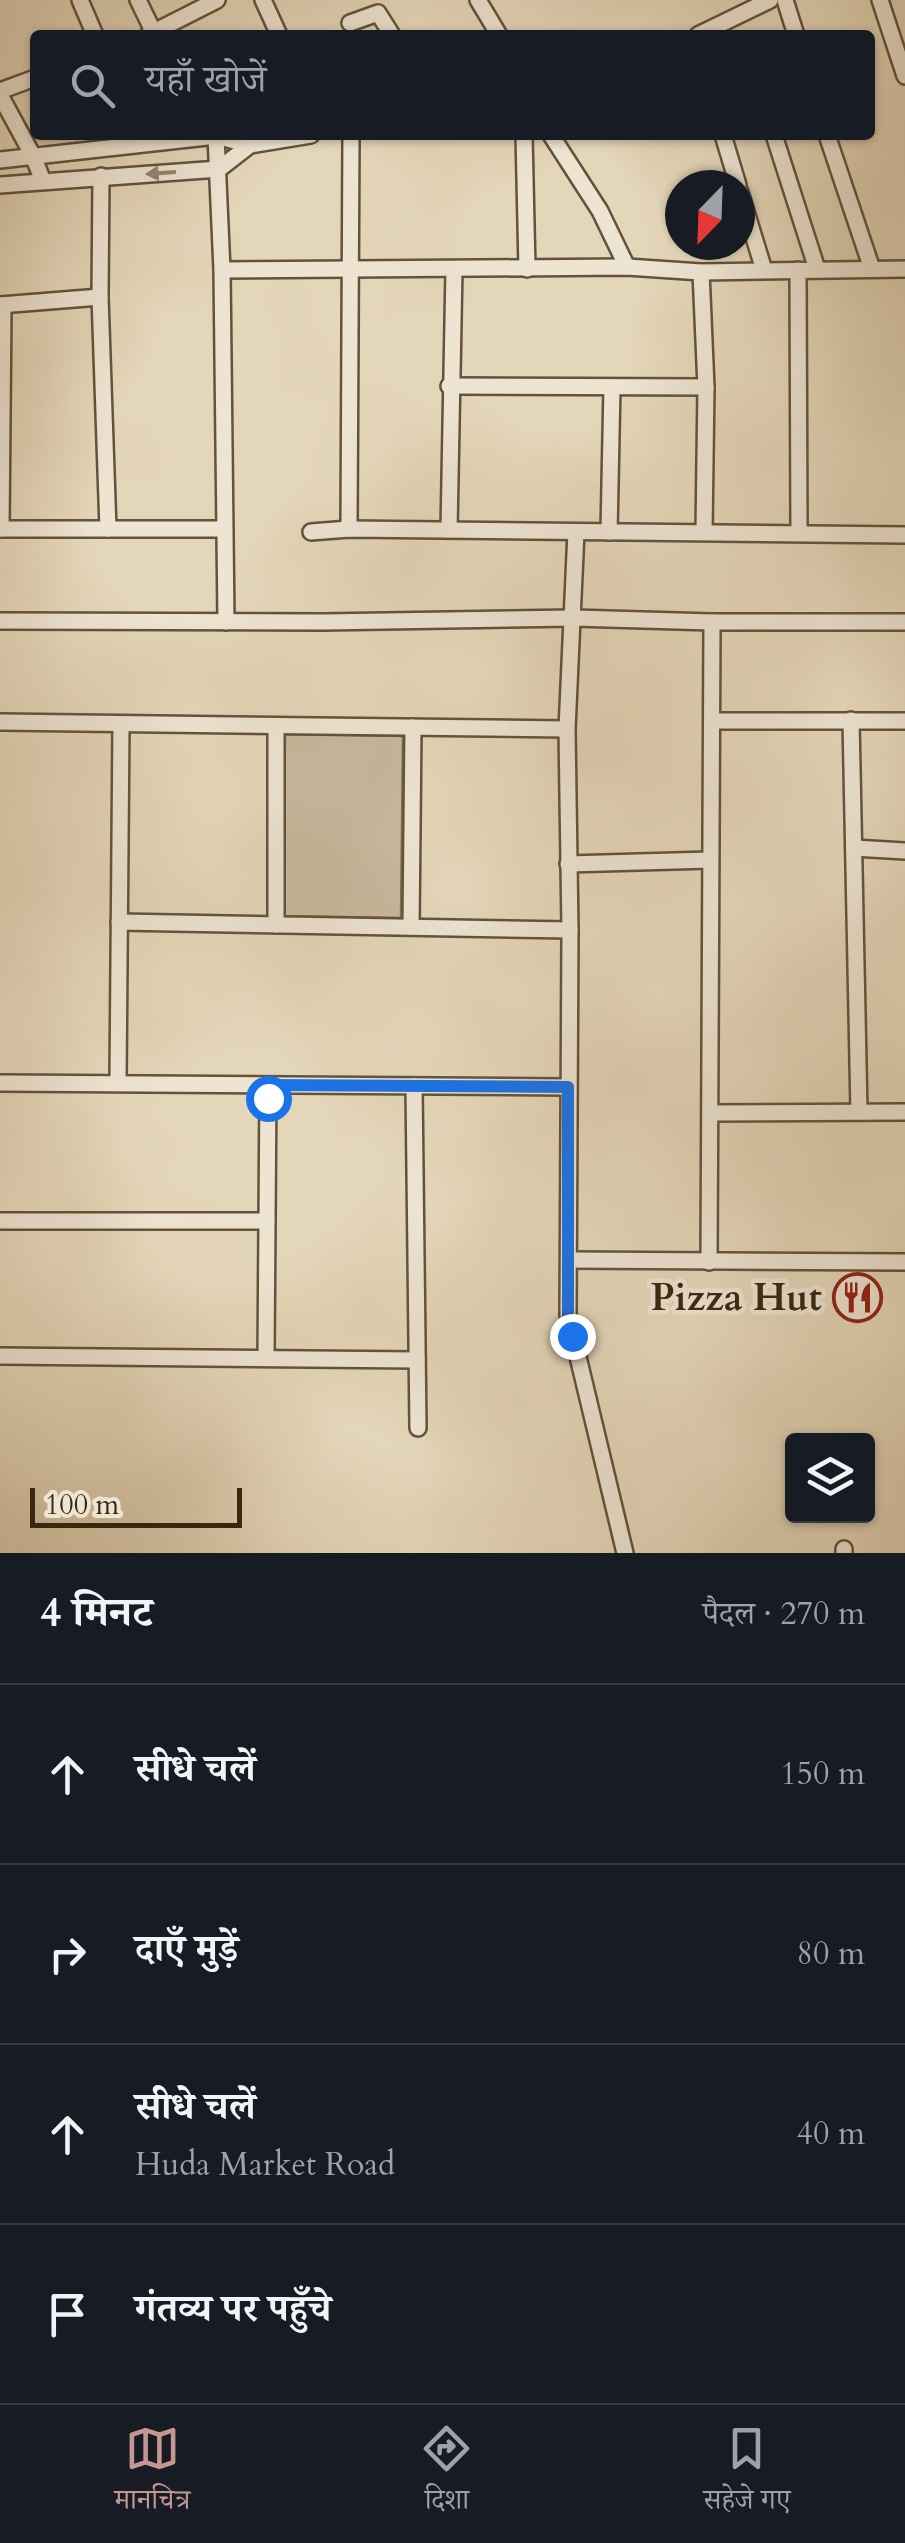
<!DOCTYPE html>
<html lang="hi">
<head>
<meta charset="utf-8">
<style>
	body { margin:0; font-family:Cardo,"Noto Serif Devanagari",serif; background:#242831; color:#f1f3f6 }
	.controls { position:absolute; right:30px; bottom:30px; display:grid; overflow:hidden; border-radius:10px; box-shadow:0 2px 8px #0004 }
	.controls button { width:90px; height:90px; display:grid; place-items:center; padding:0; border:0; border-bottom:2px solid #363941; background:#171b24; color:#f1f3f6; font:50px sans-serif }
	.compass { position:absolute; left:665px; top:170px; width:90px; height:90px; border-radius:50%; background:#171b24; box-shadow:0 2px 8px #0004; rotate:203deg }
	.scale { position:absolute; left:30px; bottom:25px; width:212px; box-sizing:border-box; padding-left:10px; border:5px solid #39270f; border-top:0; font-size:28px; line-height:35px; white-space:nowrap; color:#39270f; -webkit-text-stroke:8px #ede4d2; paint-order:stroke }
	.stop { position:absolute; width:30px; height:30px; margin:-22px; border:8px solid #1a73e8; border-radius:50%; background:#fff }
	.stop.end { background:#1a73e8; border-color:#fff; box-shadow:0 2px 10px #0008 }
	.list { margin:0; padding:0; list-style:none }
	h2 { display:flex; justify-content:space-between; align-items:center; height:130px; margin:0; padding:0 40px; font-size:42px }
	h2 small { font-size:32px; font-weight:400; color:#9ea1a6 }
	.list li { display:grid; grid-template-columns:65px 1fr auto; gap:30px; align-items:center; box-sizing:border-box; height:180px; padding:0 40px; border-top:2px solid #363941 }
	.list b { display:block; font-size:38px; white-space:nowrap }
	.list p { margin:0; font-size:32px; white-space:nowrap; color:#9ea1a6 }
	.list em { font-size:32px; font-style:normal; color:#9ea1a6 }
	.icon { flex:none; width:55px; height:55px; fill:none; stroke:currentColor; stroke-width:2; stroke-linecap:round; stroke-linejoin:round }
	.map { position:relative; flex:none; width:905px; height:1553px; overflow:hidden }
	.search { position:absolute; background:#171b24; box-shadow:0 2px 8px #0004; left:30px; right:30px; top:30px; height:110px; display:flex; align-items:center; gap:25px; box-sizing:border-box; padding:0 35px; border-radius:10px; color:#9ea1a6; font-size:38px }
	.sheet { height:850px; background:#171b24 }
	nav { display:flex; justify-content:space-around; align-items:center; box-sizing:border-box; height:140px; border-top:2px solid #363941; background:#171b24; font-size:28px; color:#9ea1a6 }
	nav a { display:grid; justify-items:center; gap:5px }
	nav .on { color:#c59692 }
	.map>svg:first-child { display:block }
	.green { fill:#c7b89c; stroke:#807056; stroke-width:2.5 }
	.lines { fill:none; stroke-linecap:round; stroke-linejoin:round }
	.minor-casing { stroke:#64533a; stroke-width:20 }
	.minor { stroke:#ede4d2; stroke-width:15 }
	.oneway { fill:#938670 }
	.route { stroke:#1a73e8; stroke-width:12 }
	.labels { text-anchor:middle; stroke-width:9; stroke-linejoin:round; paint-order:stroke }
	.poi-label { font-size:38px; font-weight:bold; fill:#39270f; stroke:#ede4d2; text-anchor:end }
</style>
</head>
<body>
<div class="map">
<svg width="905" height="1553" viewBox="0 0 905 1553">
	<rect width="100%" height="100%" fill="#e4d6b9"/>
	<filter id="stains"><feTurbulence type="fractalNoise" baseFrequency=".002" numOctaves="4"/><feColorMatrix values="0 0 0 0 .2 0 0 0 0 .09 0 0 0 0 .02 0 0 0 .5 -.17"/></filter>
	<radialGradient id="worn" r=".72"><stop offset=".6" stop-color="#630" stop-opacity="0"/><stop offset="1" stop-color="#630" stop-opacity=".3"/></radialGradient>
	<path class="green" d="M285 734 403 736 401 918 283 916Z"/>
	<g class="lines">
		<defs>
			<g id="minor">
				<path d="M80 0 95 35"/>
				<path d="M138 0 154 33"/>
				<path d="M263 0 279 35"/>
				<path d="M478 0 499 35"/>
				<path d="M785 0 796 35"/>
				<path d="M880 0 905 76"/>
				<path d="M350 23 378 13 392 35"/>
				<path d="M148 35 217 0"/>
				<path d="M698 35 770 0"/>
				<path d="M0 91 35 78"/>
				<path d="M0 95 33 156 43 181"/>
				<path d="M524 135 527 269"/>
				<path d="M551 135 600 211 627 267"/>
				<path d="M723 135 738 185"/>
				<path d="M774 135 817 269"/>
				<path d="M827 135 872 269"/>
				<path d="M216 136 222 270 226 622"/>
				<path d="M0 160 216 136 250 145 311 135"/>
				<path d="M101 176 100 297 108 529"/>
				<path d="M0 185 219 169 250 145"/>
				<path d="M740 192 764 270"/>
				<path d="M222 270 627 267 701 272 905 269"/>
				<path d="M798 270 799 532"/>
				<path d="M701 272 706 387 704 532"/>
				<path d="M0 305 100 297"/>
				<path d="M449 386 706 387"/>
				<path d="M0 529H224"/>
				<path d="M1 529 3 305"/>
				<path d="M349 529 351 135"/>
				<path d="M449 530 454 269"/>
				<path d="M311 532 349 529 905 535"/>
				<path d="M576 532 567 729 570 930 568 1315 625 1553"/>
				<path d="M609 532 612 387"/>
				<path d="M0 621 323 622 574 618 712 622H905"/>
				<path d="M851 720 859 1112"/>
				<path d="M712 721H905"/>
				<path d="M0 722 567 729"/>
				<path d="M854 848 905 851"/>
				<path d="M568 864 710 860"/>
				<path d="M119 922 570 930"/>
				<path d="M276 925V726"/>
				<path d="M411 927 413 727"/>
				<path d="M118 1082 121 724"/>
				<path d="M0 1083 568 1087"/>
				<path d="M414 1086 418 1428"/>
				<path d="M710 1113 905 1112"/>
				<path d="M0 1221H267"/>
				<path d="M570 1260 905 1262"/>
				<path d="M709 1262 712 622"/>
				<path d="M0 1356 417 1360"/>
				<path d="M266 1358 268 1085"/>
				<path d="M844 1549V1553"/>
			</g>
		</defs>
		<use href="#minor" class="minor-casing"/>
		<use href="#minor" class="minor"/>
	</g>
	<defs><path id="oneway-solid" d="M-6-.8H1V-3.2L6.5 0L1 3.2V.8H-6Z" transform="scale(2.5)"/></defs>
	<use class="oneway" href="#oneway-solid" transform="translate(161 173) rotate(176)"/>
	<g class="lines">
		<path class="route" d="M268 1098V1085L568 1087V1315L572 1336"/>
	</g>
	<defs>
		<symbol id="restaurant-ring" viewBox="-11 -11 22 22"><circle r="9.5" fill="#ede4d2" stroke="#8f2418" stroke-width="1.5"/><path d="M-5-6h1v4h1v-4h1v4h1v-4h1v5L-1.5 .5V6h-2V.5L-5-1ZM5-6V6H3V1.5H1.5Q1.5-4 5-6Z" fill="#8f2418"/></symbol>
	</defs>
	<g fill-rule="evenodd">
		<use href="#restaurant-ring" x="830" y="1270" width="55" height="55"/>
	</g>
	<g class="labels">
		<g class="poi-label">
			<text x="822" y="1310">Pizza Hut</text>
		</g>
	</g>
	<rect width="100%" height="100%" filter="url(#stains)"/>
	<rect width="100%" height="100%" fill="url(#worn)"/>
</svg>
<div class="controls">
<button><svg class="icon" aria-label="layers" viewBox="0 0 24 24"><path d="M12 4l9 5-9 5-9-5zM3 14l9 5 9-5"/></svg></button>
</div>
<svg class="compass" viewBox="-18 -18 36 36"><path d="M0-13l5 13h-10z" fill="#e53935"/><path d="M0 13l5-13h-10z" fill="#9ea1a6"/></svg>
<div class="scale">100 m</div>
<div class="stop" style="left:268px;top:1098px"></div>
<div class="stop end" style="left:572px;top:1336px"></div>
<div class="search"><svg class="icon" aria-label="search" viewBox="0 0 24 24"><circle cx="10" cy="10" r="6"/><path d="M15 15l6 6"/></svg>यहाँ खोजें</div>
</div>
<section class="sheet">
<h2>4 मिनट<small>पैदल · 270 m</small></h2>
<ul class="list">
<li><svg class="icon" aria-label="ahead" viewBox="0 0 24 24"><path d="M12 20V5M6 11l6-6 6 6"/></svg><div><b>सीधे चलें</b></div><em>150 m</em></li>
<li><svg class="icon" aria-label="right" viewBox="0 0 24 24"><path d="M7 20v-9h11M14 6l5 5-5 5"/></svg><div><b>दाएँ मुड़ें</b></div><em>80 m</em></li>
<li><svg class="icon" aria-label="ahead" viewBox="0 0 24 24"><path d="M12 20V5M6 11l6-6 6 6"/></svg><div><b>सीधे चलें</b><p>Huda Market Road</p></div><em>40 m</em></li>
<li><svg class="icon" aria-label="arrive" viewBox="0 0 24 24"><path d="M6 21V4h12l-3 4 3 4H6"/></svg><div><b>गंतव्य पर पहुँचे</b></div></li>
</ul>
</section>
<nav>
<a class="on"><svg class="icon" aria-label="map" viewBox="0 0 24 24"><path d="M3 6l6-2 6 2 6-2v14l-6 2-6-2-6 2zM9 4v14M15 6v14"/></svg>मानचित्र</a>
<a><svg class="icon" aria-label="directions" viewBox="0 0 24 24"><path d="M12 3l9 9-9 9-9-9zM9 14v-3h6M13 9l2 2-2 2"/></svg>दिशा</a>
<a><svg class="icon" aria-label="saved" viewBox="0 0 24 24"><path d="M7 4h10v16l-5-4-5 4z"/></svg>सहेजे गए</a>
</nav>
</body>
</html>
